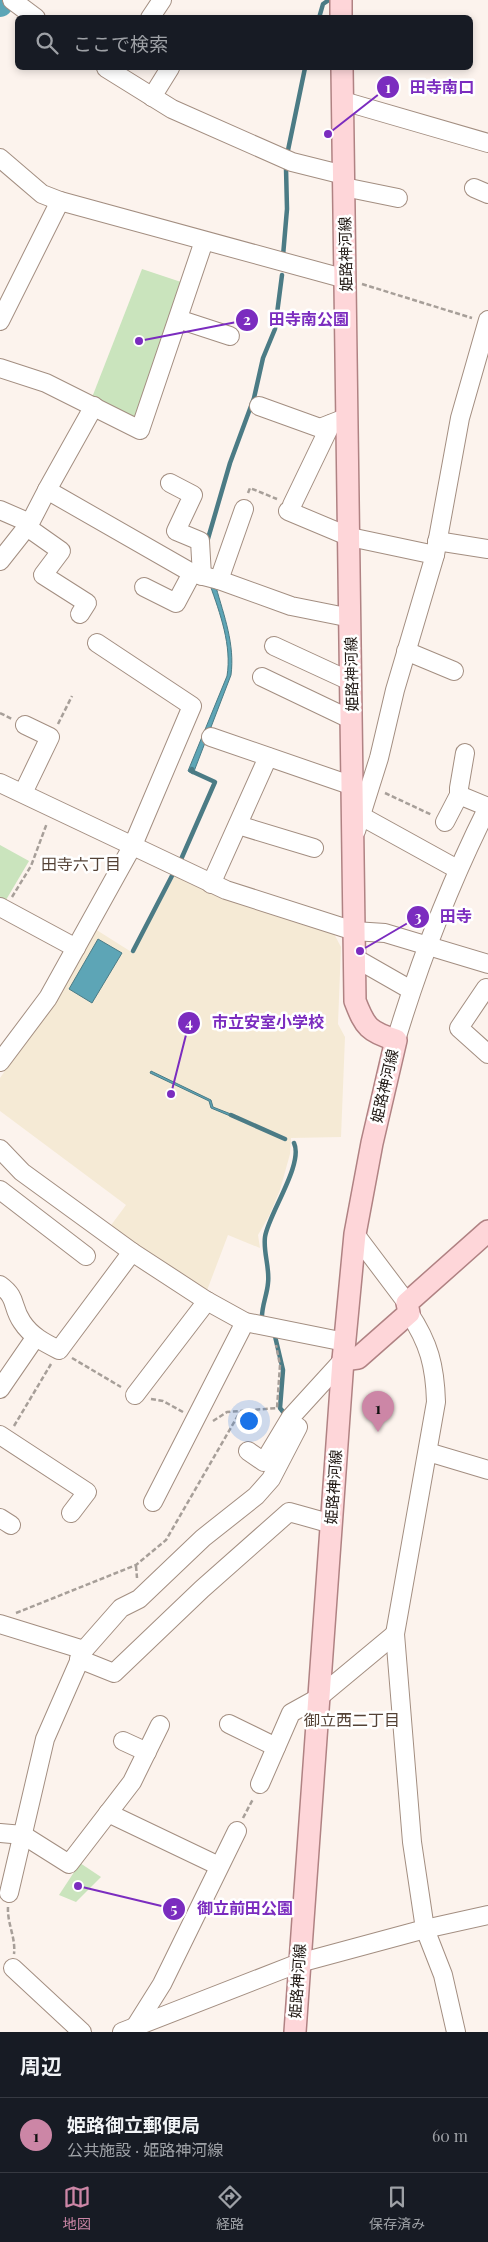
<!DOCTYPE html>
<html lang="ja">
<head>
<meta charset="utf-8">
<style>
	body { margin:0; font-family:"Playfair Display","Noto Sans JP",serif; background:#242831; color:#f1f3f6 }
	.you { position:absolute; left:248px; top:1420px; width:18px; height:18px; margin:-12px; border:4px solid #fff; border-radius:50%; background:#1a73e8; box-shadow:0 0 0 8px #1a73e833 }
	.badge { display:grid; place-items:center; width:32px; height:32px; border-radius:50%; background:#cc86a6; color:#111; font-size:16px; font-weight:700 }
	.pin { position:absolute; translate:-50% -41px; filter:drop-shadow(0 1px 2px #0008) }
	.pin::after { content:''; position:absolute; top:26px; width:18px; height:15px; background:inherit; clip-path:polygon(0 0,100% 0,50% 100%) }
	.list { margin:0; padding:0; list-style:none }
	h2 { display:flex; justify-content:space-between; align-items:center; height:65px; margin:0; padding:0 20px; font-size:21px }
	h2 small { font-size:16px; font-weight:400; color:#9ea1a6 }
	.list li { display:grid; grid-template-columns:32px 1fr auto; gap:15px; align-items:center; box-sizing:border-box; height:75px; padding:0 20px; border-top:1px solid #363941 }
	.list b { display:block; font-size:19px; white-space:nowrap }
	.list p { margin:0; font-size:16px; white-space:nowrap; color:#9ea1a6 }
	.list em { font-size:16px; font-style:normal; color:#9ea1a6 }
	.icon { flex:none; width:28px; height:28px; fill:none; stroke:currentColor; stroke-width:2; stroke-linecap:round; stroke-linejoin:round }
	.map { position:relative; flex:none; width:488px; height:2032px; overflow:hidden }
	.search { position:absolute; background:#171b24; box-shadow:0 2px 8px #0003; left:15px; right:15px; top:15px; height:55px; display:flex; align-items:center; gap:12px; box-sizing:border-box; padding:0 18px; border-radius:8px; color:#9ea1a6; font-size:19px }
	.sheet { height:140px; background:#171b24 }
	nav { display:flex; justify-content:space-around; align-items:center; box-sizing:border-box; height:70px; border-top:1px solid #363941; background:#171b24; font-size:14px; color:#9ea1a6 }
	nav a { display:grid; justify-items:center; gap:2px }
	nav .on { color:#cc86a6 }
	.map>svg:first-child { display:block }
	.education { fill:#f5ead5 }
	.green { fill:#cae4bd }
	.water { fill:#5da5b6; stroke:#4b7b85 }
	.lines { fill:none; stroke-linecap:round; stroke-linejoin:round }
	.stream { stroke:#4b7b85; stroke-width:4.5 }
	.river { stroke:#5da5b6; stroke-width:26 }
	.minor-casing { stroke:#a38e81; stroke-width:20 }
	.major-casing { stroke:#b08283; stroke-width:24 }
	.path { stroke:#a79f99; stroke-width:2.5; stroke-dasharray:5 2.5; stroke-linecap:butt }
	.minor { stroke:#fff; stroke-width:18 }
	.major { stroke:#fed6d9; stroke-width:21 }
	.labels { text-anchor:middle; stroke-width:5; stroke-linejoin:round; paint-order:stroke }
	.street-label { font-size:15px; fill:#211914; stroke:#fff }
	.neighbourhood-label { font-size:16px; fill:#544236; stroke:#fff }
	.leader { fill:none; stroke:#7b2cbf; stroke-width:2 }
	.callout-dot { fill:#7b2cbf; stroke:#fff; stroke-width:2 }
	.mark-label { font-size:15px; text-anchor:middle; font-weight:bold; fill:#fff }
	.callout-label { font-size:16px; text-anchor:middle; font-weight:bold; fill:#7b2cbf; stroke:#fff; stroke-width:5; stroke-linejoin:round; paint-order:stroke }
</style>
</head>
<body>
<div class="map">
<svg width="488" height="2032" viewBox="0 0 488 2032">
	<rect width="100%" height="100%" fill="#fcf3ed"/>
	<path class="education" d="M176 873 332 930 341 947 338 1024 345 1037 341 1137 291 1138 290 1154 280 1190 269 1216 258 1235 260 1248 228 1235 206 1293 109 1228 126 1205 0 1111V1078L47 1009 95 929 133 953Z"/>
	<g class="green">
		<path d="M142 269 181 282 140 414 134 418 91 400Z"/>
		<path d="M0 845 29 861 3 905 0 904Z"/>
		<path d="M80 1863 101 1877 76 1902 59 1895Z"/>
	</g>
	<g class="water">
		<path d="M210 585 216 587C224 616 235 644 231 675L193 774 188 771 227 676C232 646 220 613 210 585Z"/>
		<path d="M98 939 122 953 92 1003 69 989Z"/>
		<path d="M151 1071 211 1100 213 1107 236 1116 235 1118 211 1108 209 1101 150 1073Z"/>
	</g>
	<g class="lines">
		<g class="stream">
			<path d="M319 18 323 4 329 0"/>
			<path d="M287 155 305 68"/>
			<path d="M283 256 287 209 286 168"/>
			<path d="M207 542 230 463 254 398 263 358 275 329 282 275"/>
			<path d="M179 864 215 782 191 771 192 769"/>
			<path d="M133 951 175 870"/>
			<path d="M231 1115 285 1139"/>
			<path d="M262 1320C261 1307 267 1296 268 1283 270 1268 263 1252 265 1237 268 1215 304 1164 294 1143"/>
			<path d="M274 1332 283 1370 280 1408 284 1413"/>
		</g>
		<path class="river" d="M0 4 2 0"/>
		<defs>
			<g id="minor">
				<path d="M12 0 36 18"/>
				<path d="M150 18 162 0"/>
				<path d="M106 68 172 109 292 162 344 175"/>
				<path d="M152 97 170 68"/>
				<path d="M343 101 488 143"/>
				<path d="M0 158 42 194 60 201 346 279"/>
				<path d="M344 187 398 198"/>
				<path d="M474 188 488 194"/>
				<path d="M178 319 230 336"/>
				<path d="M0 321 60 201"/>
				<path d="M0 368 46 383 140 430 204 241"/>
				<path d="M259 406 320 428 348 417"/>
				<path d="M170 483 193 495 176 531 200 541 202 576"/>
				<path d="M47 490 192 573 219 580 291 606 351 618"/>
				<path d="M292 505 331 424"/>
				<path d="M0 510 30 523"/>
				<path d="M288 511 350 537 435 555"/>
				<path d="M27 527 61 551 43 575 87 603 80 614"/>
				<path d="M437 541 488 549"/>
				<path d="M0 561 30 523 47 490 94 406"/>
				<path d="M219 580 244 509"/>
				<path d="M144 587 176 603 192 573"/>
				<path d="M274 646 352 682"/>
				<path d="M406 651 454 671"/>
				<path d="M262 677 352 720"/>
				<path d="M211 737 353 786"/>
				<path d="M0 783 226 890 354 931 385 933 488 964"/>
				<path d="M23 793 50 737 25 725"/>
				<path d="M459 795 488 807"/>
				<path d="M361 816 457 869"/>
				<path d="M445 822 459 795V788L465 753"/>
				<path d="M238 825 314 848"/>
				<path d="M356 831 379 758 395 690 435 555 460 418 488 320"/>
				<path d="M211 884 268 757"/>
				<path d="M0 907 76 948"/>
				<path d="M355 958 411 990"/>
				<path d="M486 988 459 1028 488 1054"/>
				<path d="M396 1040C421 957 449 885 488 807"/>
				<path d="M0 1062 48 998 133 845 192 706 97 643"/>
				<path d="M0 1149 22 1172 132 1252 59 1350C45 1343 31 1336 22 1322 11 1306 18 1298 0 1285"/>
				<path d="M0 1190 86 1256"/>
				<path d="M355 1234 407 1303"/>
				<path d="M132 1252 207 1301 245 1322 345 1342"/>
				<path d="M409 1313C429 1343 435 1366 436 1402L395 1634 412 1842 425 1929 443 1975 456 2032"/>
				<path d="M0 1389 35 1338"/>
				<path d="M135 1395 207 1301"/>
				<path d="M0 1435 87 1492 71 1513"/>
				<path d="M248 1451 264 1462 291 1417 343 1360"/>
				<path d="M428 1452 488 1470"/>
				<path d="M153 1502 245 1322"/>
				<path d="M0 1518 11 1525"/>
				<path d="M0 1624 84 1650"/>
				<path d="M79 1659 114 1673 202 1589 289 1512 332 1524"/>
				<path d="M229 1724 276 1747"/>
				<path d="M123 1741 147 1752"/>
				<path d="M260 1784 291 1713 318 1698 395 1634"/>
				<path d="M108 1813 219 1866"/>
				<path d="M0 1833 23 1835 69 1864 132 1782 160 1725"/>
				<path d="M9 1893 45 1739 84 1650 121 1608 139 1599 203 1538 256 1496 271 1479 298 1427"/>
				<path d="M13 1968 82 2032"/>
				<path d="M135 2027 162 1984 237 1831"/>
				<path d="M122 2032 299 1963 425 1929 488 1915"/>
			</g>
			<g id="major">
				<path d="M341 0V18"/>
				<path d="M343 1360 358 1358 409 1313 407 1303 488 1231"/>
				<path d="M295 2032 343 1360 355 1234 372 1143 396 1040C369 1032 365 1027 355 1001L342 68"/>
			</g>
		</defs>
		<use href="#minor" class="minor-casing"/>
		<use href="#major" class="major-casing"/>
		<g class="path">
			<path d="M362 284 472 318"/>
			<path d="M248 493 250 488 277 499"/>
			<path d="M0 713 12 719"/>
			<path d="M58 724 72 696"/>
			<path d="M385 793 432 815"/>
			<path d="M12 897 31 866 47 823"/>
			<path d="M72 1358 121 1387"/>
			<path d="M151 1399 163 1401 183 1412"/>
			<path d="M213 1421 227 1412 277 1408 280 1365 276 1345"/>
			<path d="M14 1426 51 1364"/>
			<path d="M136 1566 137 1578"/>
			<path d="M16 1613 136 1565 166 1540 240 1412"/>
			<path d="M243 1818 253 1799"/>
			<path d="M8 1907C7 1923 16 1938 14 1954"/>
		</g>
		<use href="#minor" class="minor"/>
		<use href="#major" class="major"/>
	</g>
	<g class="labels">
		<g class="street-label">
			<text transform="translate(346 254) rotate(-91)" y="5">姫路神河線</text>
			<text transform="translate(352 674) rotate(-91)" y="5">姫路神河線</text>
			<text transform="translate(385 1086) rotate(-77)" y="5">姫路神河線</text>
			<text transform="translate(334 1487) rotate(-86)" y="5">姫路神河線</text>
			<text transform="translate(298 1981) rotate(-86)" y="5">姫路神河線</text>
		</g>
		<g class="neighbourhood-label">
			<text x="81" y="870">田寺六丁目</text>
			<text x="352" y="1726">御立西二丁目</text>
		</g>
	</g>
	<path class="leader" d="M328 134L388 87M139 341L247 320M360 951L418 917M171 1094L189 1023M78 1886L174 1909"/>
	<g class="callout-dot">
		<circle cx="328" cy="134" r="5"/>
		<circle cx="139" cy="341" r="5"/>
		<circle cx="360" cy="951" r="5"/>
		<circle cx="171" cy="1094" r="5"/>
		<circle cx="78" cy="1886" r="5"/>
		<circle cx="388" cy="87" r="12"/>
		<circle cx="247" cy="320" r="12"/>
		<circle cx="418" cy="917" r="12"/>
		<circle cx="189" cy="1023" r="12"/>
		<circle cx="174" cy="1909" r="12"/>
	</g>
	<g class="mark-label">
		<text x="388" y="93">1</text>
		<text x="247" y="325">2</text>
		<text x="418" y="922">3</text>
		<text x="189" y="1028">4</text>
		<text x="174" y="1914">5</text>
	</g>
	<g class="callout-label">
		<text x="442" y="93">田寺南口</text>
		<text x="309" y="325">田寺南公園</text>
		<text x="456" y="922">田寺</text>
		<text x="268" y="1028">市立安室小学校</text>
		<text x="245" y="1914">御立前田公園</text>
	</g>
</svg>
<div class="you"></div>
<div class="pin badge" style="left:378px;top:1432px">1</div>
<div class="search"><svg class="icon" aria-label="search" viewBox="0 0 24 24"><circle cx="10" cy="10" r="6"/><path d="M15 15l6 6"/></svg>ここで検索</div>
</div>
<section class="sheet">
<h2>周辺<small></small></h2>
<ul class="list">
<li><span class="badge">1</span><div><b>姫路御立郵便局</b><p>公共施設 · 姫路神河線</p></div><em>60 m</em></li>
</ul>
</section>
<nav>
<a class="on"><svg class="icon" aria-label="map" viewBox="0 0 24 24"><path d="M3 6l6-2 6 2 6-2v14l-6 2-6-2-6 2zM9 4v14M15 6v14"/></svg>地図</a>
<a><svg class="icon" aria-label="directions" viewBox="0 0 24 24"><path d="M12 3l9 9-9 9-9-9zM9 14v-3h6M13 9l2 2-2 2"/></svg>経路</a>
<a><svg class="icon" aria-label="saved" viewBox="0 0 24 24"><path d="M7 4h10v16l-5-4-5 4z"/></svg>保存済み</a>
</nav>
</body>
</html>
